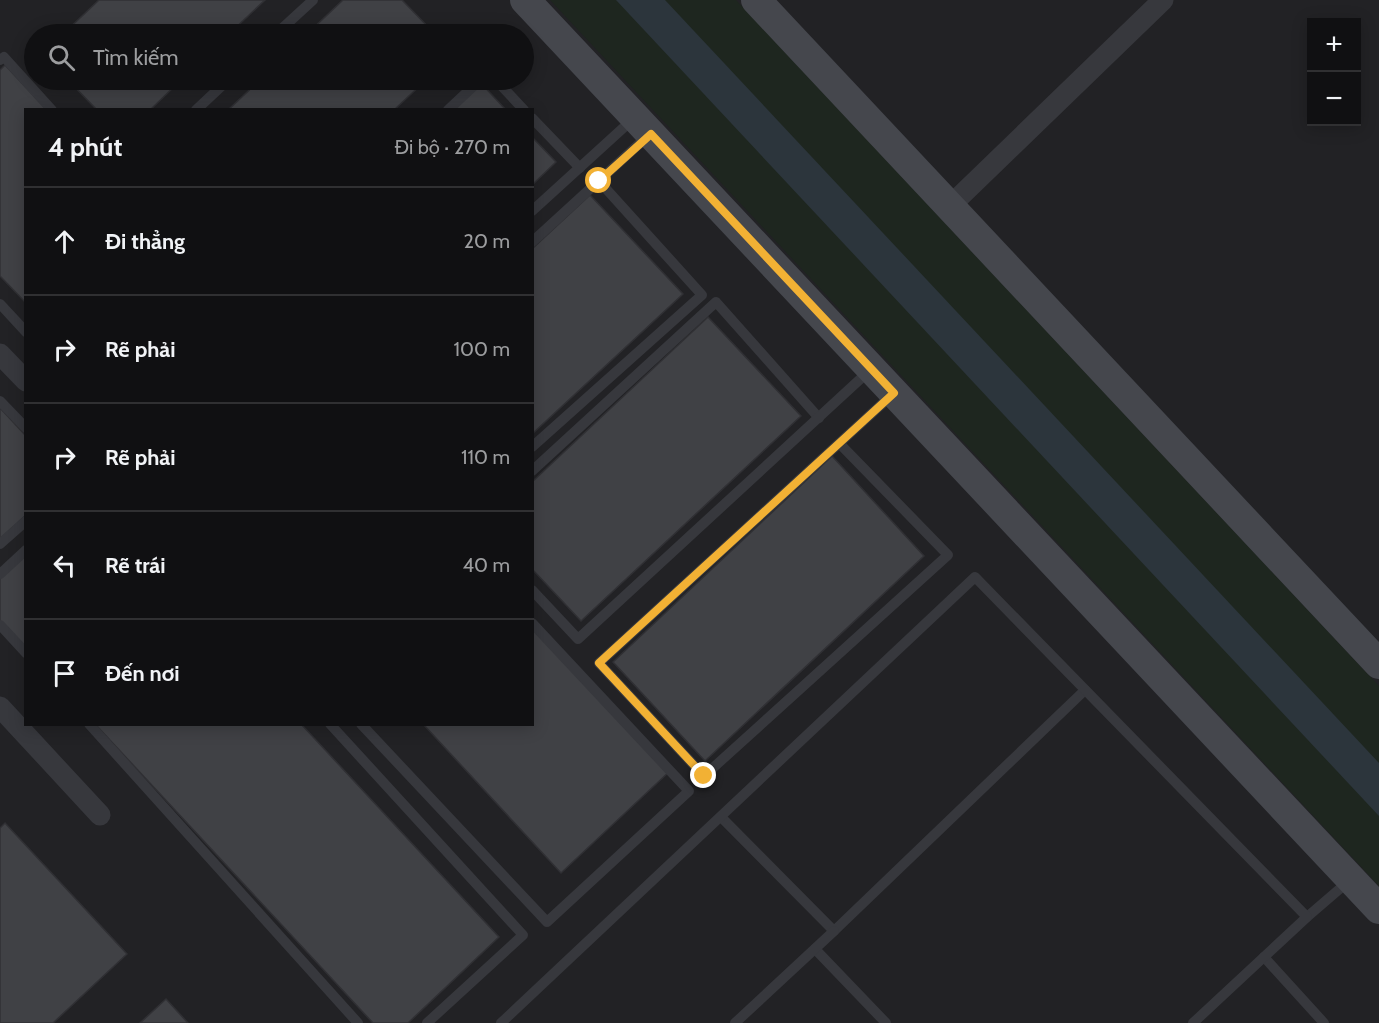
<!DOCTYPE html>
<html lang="vi">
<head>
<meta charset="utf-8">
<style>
	body { margin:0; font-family:Cabin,sans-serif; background:#19191b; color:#f1f3f6 }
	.controls { position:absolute; right:18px; top:18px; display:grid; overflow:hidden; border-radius:0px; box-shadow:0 3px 15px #0003 }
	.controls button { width:54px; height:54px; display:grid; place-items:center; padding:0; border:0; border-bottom:2px solid #303032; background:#101012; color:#f1f3f6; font:30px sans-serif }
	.stop { position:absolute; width:18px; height:18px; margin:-14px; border:4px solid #f2b134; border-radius:50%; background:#fff }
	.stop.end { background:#f2b134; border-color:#fff; box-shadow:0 2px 6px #0008 }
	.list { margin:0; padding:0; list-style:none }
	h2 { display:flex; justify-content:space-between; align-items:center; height:78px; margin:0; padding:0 24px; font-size:26px }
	h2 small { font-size:20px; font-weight:400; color:#9c9d9f }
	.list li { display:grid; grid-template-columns:39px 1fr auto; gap:18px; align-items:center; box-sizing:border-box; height:108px; padding:0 24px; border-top:2px solid #303032 }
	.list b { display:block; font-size:22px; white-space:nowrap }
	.list em { font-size:20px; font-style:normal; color:#9c9d9f }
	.icon { flex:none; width:33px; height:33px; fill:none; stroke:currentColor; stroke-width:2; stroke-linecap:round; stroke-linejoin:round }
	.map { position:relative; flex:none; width:1379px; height:1023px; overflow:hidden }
	.search { position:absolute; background:#101012; box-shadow:0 3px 15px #0003; left:24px; top:24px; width:510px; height:66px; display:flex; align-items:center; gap:15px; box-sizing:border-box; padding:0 21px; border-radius:33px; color:#9c9d9f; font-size:22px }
	.panel { position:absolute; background:#101012; box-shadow:0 3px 15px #0003; left:24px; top:108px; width:510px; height:618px; border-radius:0px }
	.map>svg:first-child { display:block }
	.built { fill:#222225; fill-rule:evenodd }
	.green { fill:#1e261f }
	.water { fill:#2c353c }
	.building { fill:#404145; stroke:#303034; stroke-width:1.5 }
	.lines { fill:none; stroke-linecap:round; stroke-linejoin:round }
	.lane { stroke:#37383d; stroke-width:10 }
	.street { stroke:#37383d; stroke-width:21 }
	.secondary { stroke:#45474d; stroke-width:30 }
	.route { stroke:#f2b134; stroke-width:8 }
</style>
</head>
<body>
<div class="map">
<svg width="1379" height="1023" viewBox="0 0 1379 1023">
	<rect width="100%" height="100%" fill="#161618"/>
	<path class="built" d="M0 0H1379V1023H0ZM1312 22H1356V122H1312ZM34 34H524V80H34ZM26 110H532V724H26Z"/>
	<path class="green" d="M550 0H736L1379 686V886Z"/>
	<path class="water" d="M616 0H665L1379 763V816Z"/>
	<g class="building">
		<path d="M99 0H265L229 34H63Z"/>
		<path d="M343 0H402L435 34H307Z"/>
		<path d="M5 65 47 110H26V303L0 276V70Z"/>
		<path d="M68 80H181L150 110H97Z"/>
		<path d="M260 80H426L394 110H228Z"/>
		<path d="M478 80 506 110H445Z"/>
		<path d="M532 137 556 162 532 185Z"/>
		<path d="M590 195 683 294 532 434V249Z"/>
		<path d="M708 317 801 416 581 621 532 569V482Z"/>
		<path d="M0 408 26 436V515L0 539Z"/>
		<path d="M832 456 924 556 705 761 613 662Z"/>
		<path d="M26 552V649L0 622V576Z"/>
		<path d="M532 621 671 770 561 873 423 724H532Z"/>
		<path d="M95 724H301L499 937 408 1023H373Z"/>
		<path d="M5 823 127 954 53 1023H0V828Z"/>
		<path d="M166 999 188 1023H140Z"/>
	</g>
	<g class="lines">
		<g class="lane">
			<path d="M276 34 313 0"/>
			<path d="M0 60 4 57 52 110"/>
			<path d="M496 80 524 110"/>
			<path d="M196 110 228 80"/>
			<path d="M448 110 480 80"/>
			<path d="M532 118 580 168"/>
			<path d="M532 211 633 119"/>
			<path d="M532 242 650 134"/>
			<path d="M0 304 26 332"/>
			<path d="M0 401 26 428"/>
			<path d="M839 443 948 555 704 776 599 663 894 393"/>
			<path d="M532 447 702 295 599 181"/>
			<path d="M532 471 716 302 819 418"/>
			<path d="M0 544 26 521"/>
			<path d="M0 574 26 550"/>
			<path d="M532 590 578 639 869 371"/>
			<path d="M0 625 26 653"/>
			<path d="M89 724 358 1023"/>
			<path d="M330 724 523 935 427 1023"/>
			<path d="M361 724 547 922 689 791 532 623"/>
			<path d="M721 817 834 931 1085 690"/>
			<path d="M1307 917 1350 880"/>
			<path d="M815 949 886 1023"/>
			<path d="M1264 957 1324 1023"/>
			<path d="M501 1023 975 577 1307 917 1193 1023"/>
			<path d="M735 1023 834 931"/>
		</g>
		<g class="street">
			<path d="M949 207 1163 0"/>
			<path d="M0 354 26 381"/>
			<path d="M0 707 100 815"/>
		</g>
		<g class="secondary">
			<path d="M525 0 1379 909"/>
			<path d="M756 0 1379 664"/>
		</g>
	</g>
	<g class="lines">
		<path class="route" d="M599 181 651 134 894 393 599 663 704 776"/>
	</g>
</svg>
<div class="controls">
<button>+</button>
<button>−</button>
</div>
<div class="stop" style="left:599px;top:181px"></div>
<div class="stop end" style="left:704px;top:776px"></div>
<div class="search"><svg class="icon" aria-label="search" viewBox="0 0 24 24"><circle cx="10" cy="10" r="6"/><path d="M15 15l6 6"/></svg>Tìm kiếm</div>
<section class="panel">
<h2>4 phút<small>Đi bộ · 270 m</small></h2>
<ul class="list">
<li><svg class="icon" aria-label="ahead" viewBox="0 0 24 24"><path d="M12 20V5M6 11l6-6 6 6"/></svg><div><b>Đi thẳng</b></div><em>20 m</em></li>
<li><svg class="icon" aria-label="right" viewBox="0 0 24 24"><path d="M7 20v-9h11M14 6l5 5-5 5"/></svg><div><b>Rẽ phải</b></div><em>100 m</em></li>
<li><svg class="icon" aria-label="right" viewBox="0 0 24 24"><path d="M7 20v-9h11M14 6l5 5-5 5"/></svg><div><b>Rẽ phải</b></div><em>110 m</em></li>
<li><svg class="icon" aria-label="left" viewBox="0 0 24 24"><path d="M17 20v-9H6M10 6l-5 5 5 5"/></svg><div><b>Rẽ trái</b></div><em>40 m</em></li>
<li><svg class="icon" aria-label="arrive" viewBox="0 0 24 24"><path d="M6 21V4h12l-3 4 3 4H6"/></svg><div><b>Đến nơi</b></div></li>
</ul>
</section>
</div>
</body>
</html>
